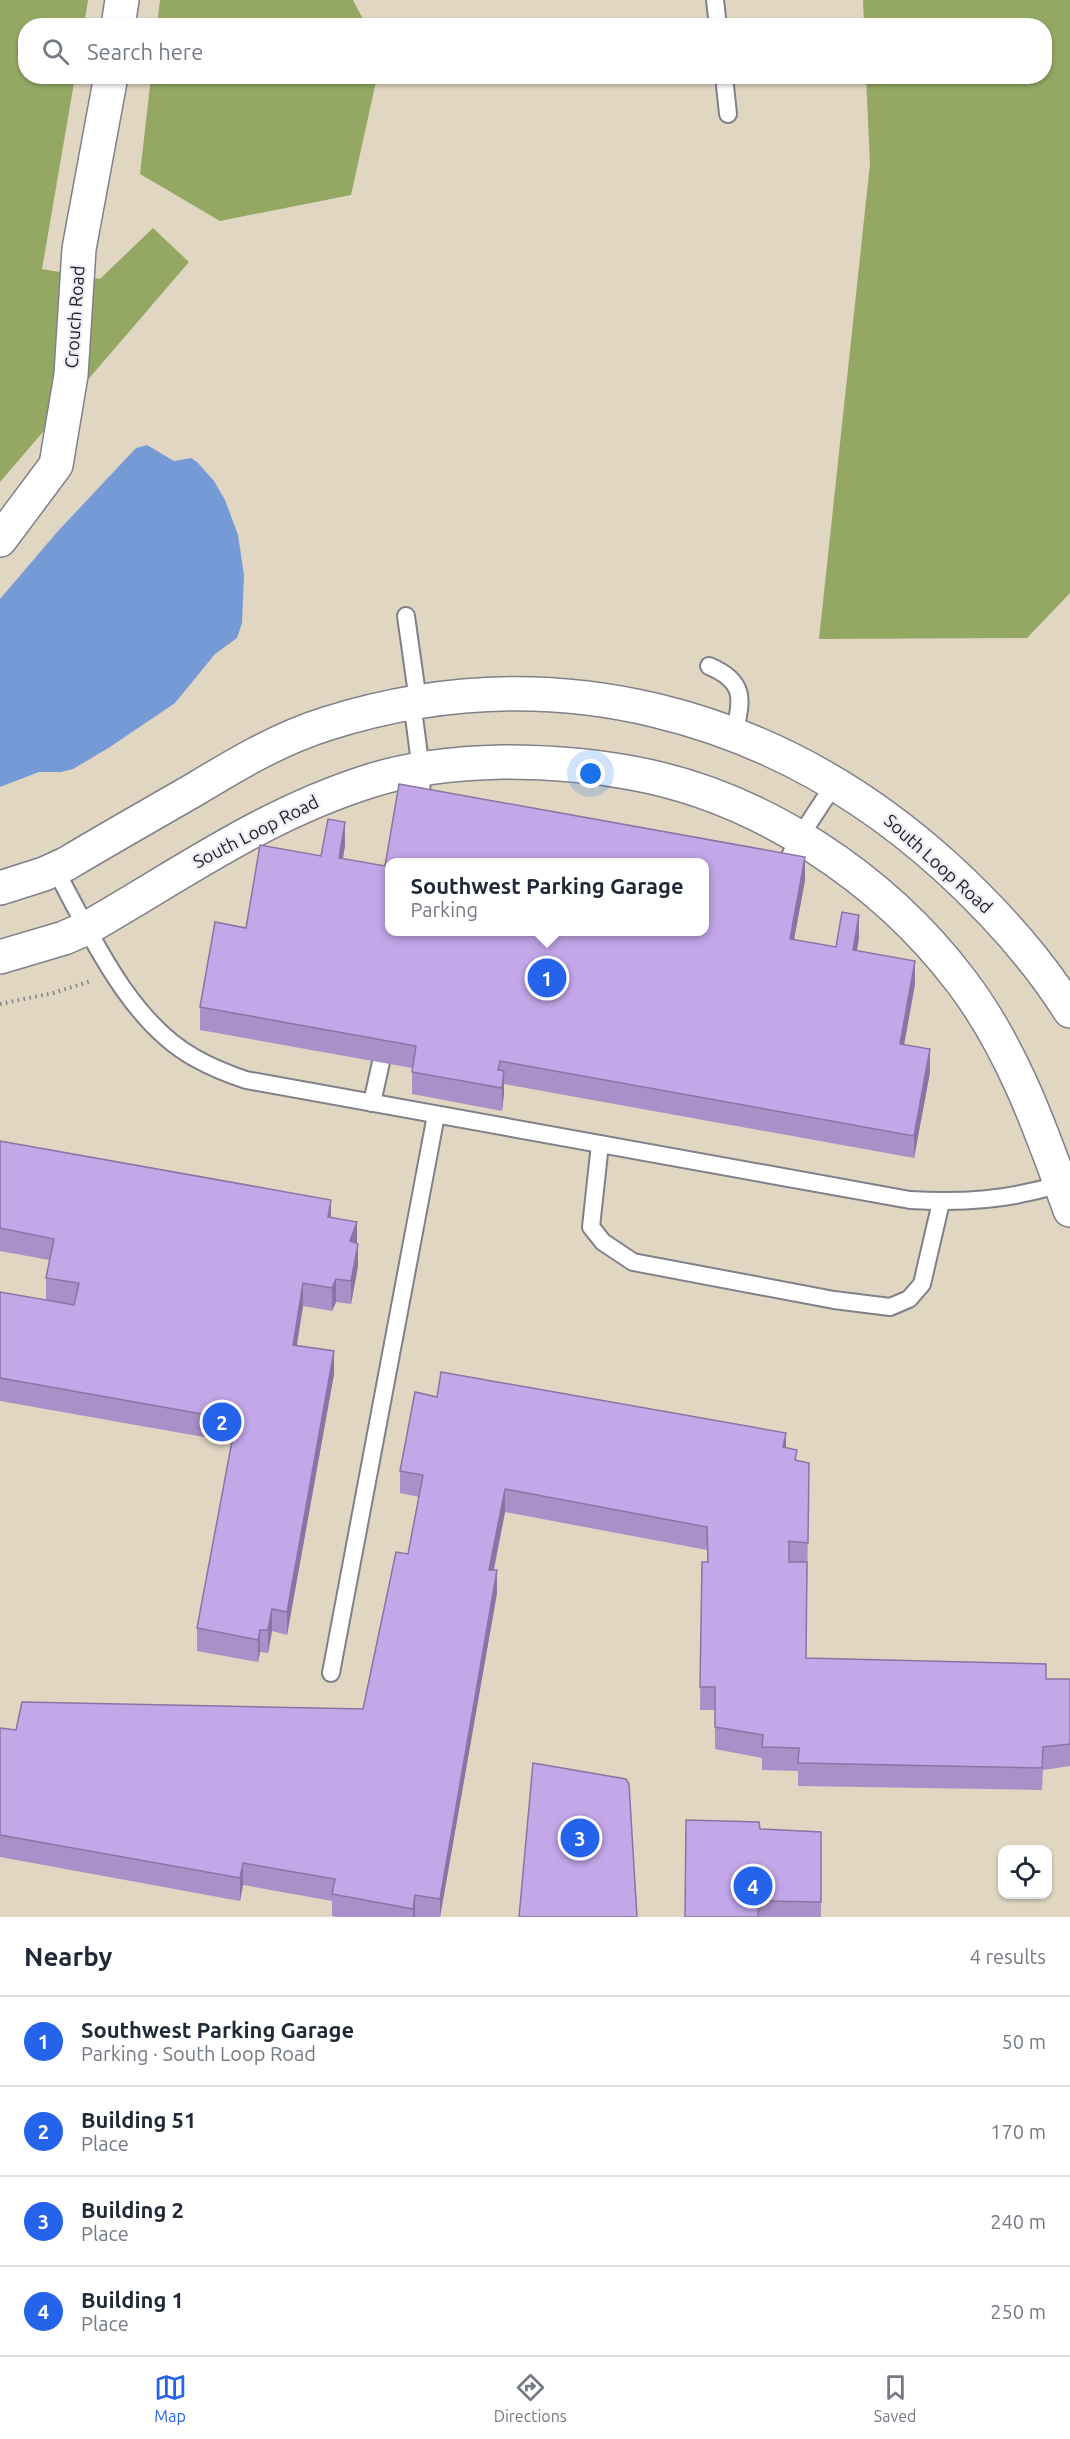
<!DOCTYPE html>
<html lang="en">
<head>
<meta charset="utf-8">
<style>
	body { margin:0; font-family:Ubuntu,sans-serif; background:#f2f2f3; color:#1f2937 }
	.controls { position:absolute; right:18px; bottom:18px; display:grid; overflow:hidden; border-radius:12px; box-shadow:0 2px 4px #0004 }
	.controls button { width:54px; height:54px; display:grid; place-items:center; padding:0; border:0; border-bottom:2px solid #e0e1e3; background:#fff; color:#1f2937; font:30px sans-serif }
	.you { position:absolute; left:591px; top:774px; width:21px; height:21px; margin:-15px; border:4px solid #fff; border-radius:50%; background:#1a73e8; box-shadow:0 0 0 9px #1a73e833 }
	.badge { display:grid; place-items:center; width:39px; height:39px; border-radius:50%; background:#2563eb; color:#fff; font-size:20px; font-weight:700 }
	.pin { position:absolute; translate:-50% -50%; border:3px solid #fff; box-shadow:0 2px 6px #0006 }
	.popup { position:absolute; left:385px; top:858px; width:324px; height:78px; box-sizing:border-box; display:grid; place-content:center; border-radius:12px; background:#fff; filter:drop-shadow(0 2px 4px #0005); font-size:20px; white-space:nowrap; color:#747a83 }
	.popup b { font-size:22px; color:#1f2937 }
	.popup::after { content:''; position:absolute; left:50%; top:100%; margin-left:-12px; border:12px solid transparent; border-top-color:#fff }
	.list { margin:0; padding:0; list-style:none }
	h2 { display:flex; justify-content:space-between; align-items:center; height:78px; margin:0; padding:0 24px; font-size:26px }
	h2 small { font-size:20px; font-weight:400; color:#747a83 }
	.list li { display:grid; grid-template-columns:39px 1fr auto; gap:18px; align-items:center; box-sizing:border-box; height:90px; padding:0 24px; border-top:2px solid #e0e1e3 }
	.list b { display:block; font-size:22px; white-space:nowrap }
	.list p { margin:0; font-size:20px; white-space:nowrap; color:#747a83 }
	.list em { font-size:20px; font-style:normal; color:#747a83 }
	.icon { flex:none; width:33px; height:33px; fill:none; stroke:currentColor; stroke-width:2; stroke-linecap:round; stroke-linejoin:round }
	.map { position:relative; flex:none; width:1070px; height:1917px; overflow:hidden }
	.search { position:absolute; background:#fff; box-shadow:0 2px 4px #0004; left:18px; right:18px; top:18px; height:66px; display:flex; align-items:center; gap:15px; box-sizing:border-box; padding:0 21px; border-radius:24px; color:#747a83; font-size:22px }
	.sheet { height:438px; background:#fff }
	nav { display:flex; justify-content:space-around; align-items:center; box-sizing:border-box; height:84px; border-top:2px solid #e0e1e3; background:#fff; font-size:16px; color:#747a83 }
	nav a { display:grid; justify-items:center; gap:3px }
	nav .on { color:#2563eb }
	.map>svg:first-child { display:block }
	.commercial { fill:#e1d6c2; fill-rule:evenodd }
	.forest { fill:#94a863 }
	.water { fill:#769ad5 }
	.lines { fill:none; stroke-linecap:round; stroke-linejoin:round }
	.lane-casing { stroke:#808088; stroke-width:20 }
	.street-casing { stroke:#808088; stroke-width:36 }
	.path { stroke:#808087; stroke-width:4; stroke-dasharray:1.5 4.5; stroke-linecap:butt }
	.lane { stroke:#fff; stroke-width:16 }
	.street { stroke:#fff; stroke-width:33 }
	.wall { fill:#a890c8 }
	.shaded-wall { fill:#8875a3 }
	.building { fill:#c3a7e9; stroke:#8875a3; stroke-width:1.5; fill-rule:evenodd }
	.labels { text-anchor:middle; stroke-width:4.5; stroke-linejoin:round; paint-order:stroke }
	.street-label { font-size:18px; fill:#1e1e22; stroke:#ededf7 }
</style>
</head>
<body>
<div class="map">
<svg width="1070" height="1917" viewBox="0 0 1070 1917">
	<rect width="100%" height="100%" fill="#e0e0e9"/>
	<path class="commercial" d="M0 0H1070V1917H0ZM26 26H1044V76H26ZM390 862H704V932H390ZM1002 1850H1048V1894H1002Z"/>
	<g class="forest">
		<path d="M0 0H88L84 25 26 26V76L75 77 42 269 100 279 153 228 189 262 0 482Z"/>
		<path d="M160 0H353L366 25H157Z"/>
		<path d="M863 0H1070V593L1027 638 819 639 870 164 866 77 1044 76V26L864 25Z"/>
		<path d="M151 77H377L351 195 220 221 140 174Z"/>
	</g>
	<path class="water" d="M147 445 174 461 191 458 197 462 214 481 225 500 238 535 244 575 242 623 237 638 215 654 175 703 110 747 73 769 61 772H39L0 787V599L58 531 136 448Z"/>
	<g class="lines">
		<defs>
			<g id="lane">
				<path d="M715 0 718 26"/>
				<path d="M724 76 728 114"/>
				<path d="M406 616 418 701"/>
				<path d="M709 666C745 681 743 699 734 733"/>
				<path d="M412 702 421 770 422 810"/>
				<path d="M55 869C90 933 129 1022 195 1058 211 1067 228 1074 246 1080L910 1200C962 1203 1010 1200 1060 1184"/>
				<path d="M781 874 799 838 835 783"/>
				<path d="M372 1103 381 1062"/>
				<path d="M600 1144 591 1227 603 1242 633 1262 834 1300 890 1307 909 1299 922 1284 941 1202"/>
				<path d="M331 1673 436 1115"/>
			</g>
			<g id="street">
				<path d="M118 26 122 0"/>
				<path d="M0 540 56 465 71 375 79 249 111 76"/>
				<path d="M0 888 44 874 66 864C108 839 150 815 192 791 235 765 278 739 326 724 550 653 774 711 946 867 993 910 1036 957 1070 1011"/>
				<path d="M0 957 64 938 87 928C183 873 266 813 373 780 415 767 459 763 502 762 546 762 589 765 632 773 760 796 883 878 961 981 1013 1049 1041 1130 1070 1210"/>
			</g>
		</defs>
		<use href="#lane" class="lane-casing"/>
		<use href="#street" class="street-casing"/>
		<path class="path" d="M0 1004 53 993 91 981"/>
		<use href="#lane" class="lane"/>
		<use href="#street" class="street"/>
	</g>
	<g class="wall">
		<path d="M345 845 343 859 385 866 805 880 794 940 836 947 859 938 857 951 915 984 904 1045 930 1072 914 1158 504 1084V1093L502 1111 412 1094V1068L200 1030V1007L246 928 321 856Z"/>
		<path d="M0 1143 331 1217 357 1243 358 1266 351 1304 336 1302 332 1311 303 1306 297 1345 334 1374 287 1635 272 1631 268 1653 260 1652 258 1662 197 1651V1628L232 1442 0 1401V1292L46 1300V1278L49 1260 0 1251Z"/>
		<path d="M437 1397 786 1448 797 1461 809 1463 806 1658 1046 1679H1070V1766L1043 1770 1042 1790 798 1786V1771L762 1770V1758L715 1749V1710H700L702 1562H707V1550L505 1512 494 1570 497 1593 440 1917H336L332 1916V1901L243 1885 240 1901 0 1857V1728L16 1730 363 1709 408 1554 419 1497 400 1493V1471Z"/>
		<path d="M760 1829 821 1832V1917H685Z"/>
	</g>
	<g class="shaded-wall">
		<path d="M345 822V845L339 880V858Z"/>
		<path d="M805 857V880L790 961V939Z"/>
		<path d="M859 915V938L853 972V950Z"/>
		<path d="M915 961V984L900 1067V1044Z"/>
		<path d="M930 1049V1072L914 1158V1136Z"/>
		<path d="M504 1071V1093L502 1111V1088Z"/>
		<path d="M331 1200V1223L328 1217Z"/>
		<path d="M357 1222V1245L350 1241Z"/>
		<path d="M358 1244V1266L351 1304V1281Z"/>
		<path d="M336 1279V1302L332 1311V1288Z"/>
		<path d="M303 1283V1306L293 1367V1345Z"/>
		<path d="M334 1351V1374L287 1635V1612Z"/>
		<path d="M786 1433V1456L783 1447Z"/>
		<path d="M505 1489V1512L489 1592V1570Z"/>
		<path d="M497 1570V1593L440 1917V1899Z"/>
		<path d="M272 1609V1631L268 1653V1630Z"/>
		<path d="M260 1630V1652L258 1662V1640Z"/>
		<path d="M243 1863V1885L240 1901V1878Z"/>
		<path d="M415 1895V1917H413V1909Z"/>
	</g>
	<g class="building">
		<path d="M399 784 805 857 790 939 836 947 842 912 859 915 853 950 915 961 900 1044 930 1049 914 1136 500 1061 498 1070 504 1071 502 1088 412 1072 416 1046 200 1007 215 922 246 928 260 845 321 856 328 819 345 822 339 858 385 866ZM390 862H705V932H390Z"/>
		<path d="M0 1141 331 1200 328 1217 357 1222 350 1241 358 1244 351 1281 336 1279 332 1288 303 1283 293 1345 334 1351 287 1612 272 1609 268 1630H260L258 1640 197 1628 236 1420 0 1378V1292L74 1305 79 1283 46 1278 54 1239 0 1228Z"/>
		<path d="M441 1372 786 1433 783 1447 797 1450 795 1460 809 1463 808 1543 789 1541V1562H807L806 1658 1046 1664V1679H1070V1744L1043 1747 1042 1768 798 1763 799 1748 762 1747 763 1735 715 1727V1687H700L702 1562H708L707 1527 505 1489 489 1570H497L440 1899 415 1895 413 1909 332 1894 335 1879 243 1863 240 1878 0 1835V1728L16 1730 22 1702 363 1709 396 1552 408 1554 423 1475 400 1471 415 1392 437 1397Z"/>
		<path d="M533 1763 626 1779 629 1784 637 1917H519Z"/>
		<path d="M686 1820 759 1822 760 1829 821 1832V1902L759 1901 758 1917H685Z"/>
	</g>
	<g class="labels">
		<g class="street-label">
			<text transform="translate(75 317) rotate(-86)" y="6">Crouch Road</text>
			<text transform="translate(256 832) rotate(-27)" y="6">South Loop Road</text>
			<text transform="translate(938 864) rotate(42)" y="6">South Loop Road</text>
		</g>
	</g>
</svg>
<div class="controls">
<button><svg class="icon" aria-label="locate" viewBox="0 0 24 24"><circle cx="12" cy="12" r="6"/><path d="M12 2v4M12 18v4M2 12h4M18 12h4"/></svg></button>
</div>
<div class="you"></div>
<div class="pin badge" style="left:547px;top:978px">1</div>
<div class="popup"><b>Southwest Parking Garage</b>Parking</div>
<div class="pin badge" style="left:222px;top:1422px">2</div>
<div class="pin badge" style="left:580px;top:1838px">3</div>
<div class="pin badge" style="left:753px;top:1886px">4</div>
<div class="search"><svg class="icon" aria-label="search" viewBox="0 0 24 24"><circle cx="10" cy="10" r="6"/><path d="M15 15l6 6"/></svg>Search here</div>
</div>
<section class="sheet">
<h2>Nearby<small>4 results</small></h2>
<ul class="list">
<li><span class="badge">1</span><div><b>Southwest Parking Garage</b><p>Parking · South Loop Road</p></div><em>50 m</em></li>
<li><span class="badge">2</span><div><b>Building 51</b><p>Place</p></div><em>170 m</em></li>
<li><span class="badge">3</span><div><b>Building 2</b><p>Place</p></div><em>240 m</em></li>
<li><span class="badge">4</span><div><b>Building 1</b><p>Place</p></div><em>250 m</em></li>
</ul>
</section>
<nav>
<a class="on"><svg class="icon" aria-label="map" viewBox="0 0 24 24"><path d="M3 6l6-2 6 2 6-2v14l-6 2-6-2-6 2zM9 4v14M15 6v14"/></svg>Map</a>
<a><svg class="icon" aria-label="directions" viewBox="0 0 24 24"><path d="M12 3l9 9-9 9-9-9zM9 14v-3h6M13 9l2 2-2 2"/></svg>Directions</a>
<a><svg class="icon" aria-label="saved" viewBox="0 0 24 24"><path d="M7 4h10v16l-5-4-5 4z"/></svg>Saved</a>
</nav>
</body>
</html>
